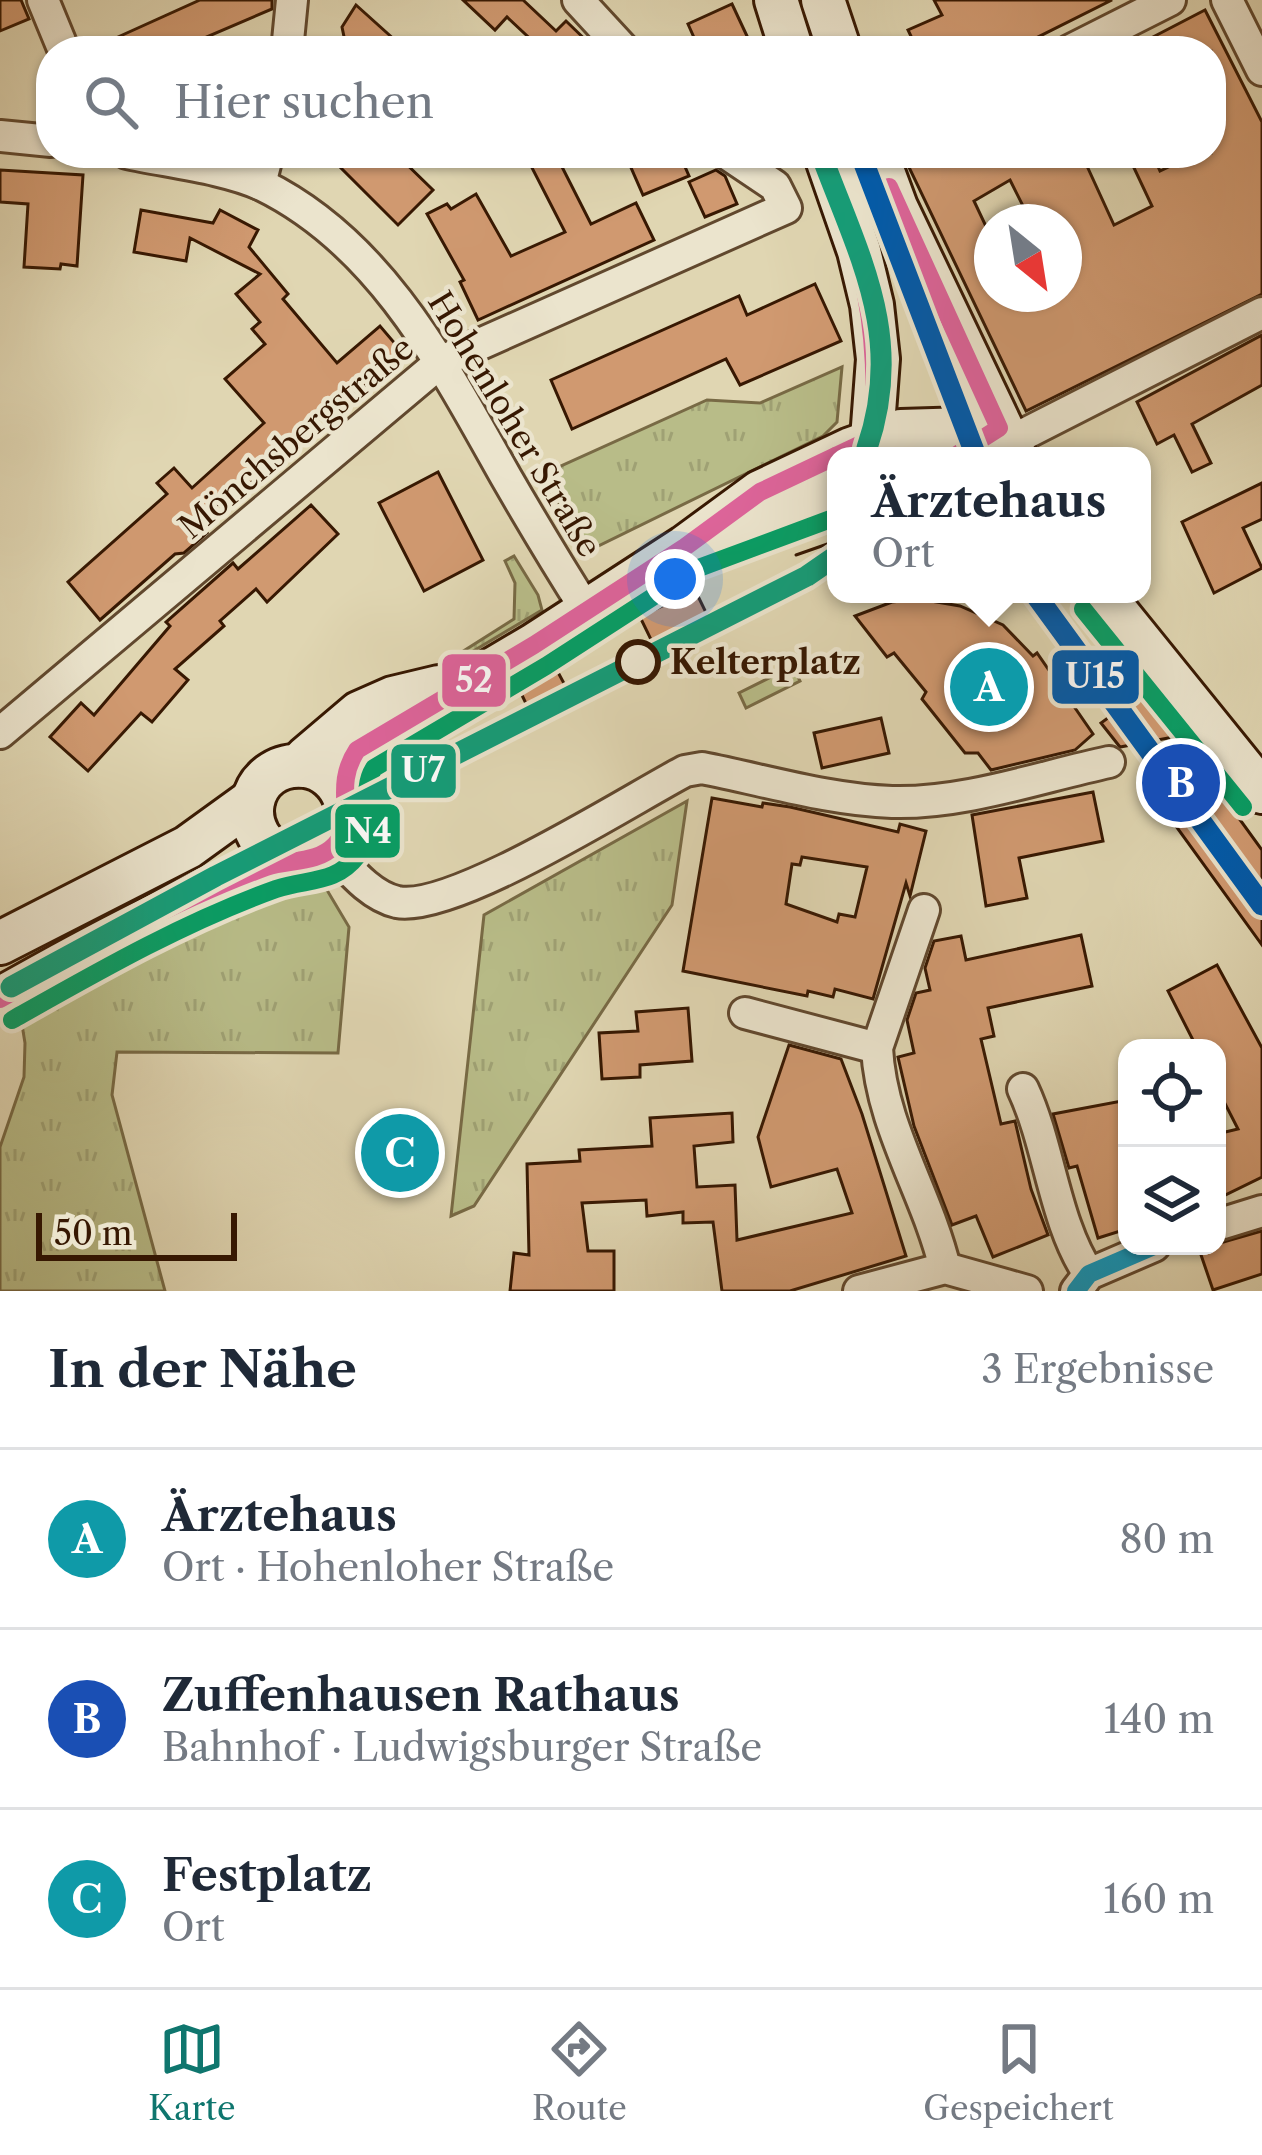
<!DOCTYPE html>
<html lang="de">
<head>
<meta charset="utf-8">
<style>
	body { margin:0; font-family:"Libre Caslon Text",serif; background:#f2f2f3; color:#1f2937 }
	.controls { position:absolute; right:36px; bottom:36px; display:grid; overflow:hidden; border-radius:24px; box-shadow:0 3px 9px #0004 }
	.controls button { width:108px; height:108px; display:grid; place-items:center; padding:0; border:0; border-bottom:3px solid #e0e1e3; background:#fff; color:#1f2937; font:60px sans-serif }
	.compass { position:absolute; left:974px; top:204px; width:108px; height:108px; border-radius:50%; background:#fff; box-shadow:0 3px 9px #0004; rotate:150deg }
	.scale { position:absolute; left:36px; bottom:30px; width:201px; box-sizing:border-box; padding-left:12px; border:6px solid #371802; border-top:0; font-size:33px; line-height:42px; white-space:nowrap; color:#371802; -webkit-text-stroke:9px #ebe4cd; paint-order:stroke }
	.you { position:absolute; left:675px; top:579px; width:42px; height:42px; margin:-30px; border:9px solid #fff; border-radius:50%; background:#1a73e8; box-shadow:0 0 0 18px #1a73e833 }
	.badge { display:grid; place-items:center; width:78px; height:78px; border-radius:50%; background:#0f766e; color:#fff; font-size:39px; font-weight:700 }
	.pin { position:absolute; translate:-50% -50%; border:6px solid #fff; box-shadow:0 3px 12px #0006 }
	.popup { position:absolute; left:827px; top:447px; width:324px; height:156px; box-sizing:border-box; display:grid; place-content:center; border-radius:24px; background:#fff; filter:drop-shadow(0 3px 9px #0005); font-size:39px; white-space:nowrap; color:#747a83 }
	.popup b { font-size:45px; color:#1f2937 }
	.popup::after { content:''; position:absolute; left:50%; top:100%; margin-left:-24px; border:24px solid transparent; border-top-color:#fff }
	.list { margin:0; padding:0; list-style:none }
	h2 { display:flex; justify-content:space-between; align-items:center; height:156px; margin:0; padding:0 48px; font-size:51px }
	h2 small { font-size:39px; font-weight:400; color:#747a83 }
	.list li { display:grid; grid-template-columns:78px 1fr auto; gap:36px; align-items:center; box-sizing:border-box; height:180px; padding:0 48px; border-top:3px solid #e0e1e3 }
	.list b { display:block; font-size:45px; white-space:nowrap }
	.list p { margin:0; font-size:39px; white-space:nowrap; color:#747a83 }
	.list em { font-size:39px; font-style:normal; color:#747a83 }
	.icon { flex:none; width:66px; height:66px; fill:none; stroke:currentColor; stroke-width:2; stroke-linecap:round; stroke-linejoin:round }
	.map { position:relative; flex:none; width:1262px; height:1291px; overflow:hidden }
	.search { position:absolute; background:#fff; box-shadow:0 3px 9px #0004; left:36px; right:36px; top:36px; height:132px; display:flex; align-items:center; gap:30px; box-sizing:border-box; padding:0 42px; border-radius:48px; color:#747a83; font-size:45px }
	.sheet { height:696px; background:#fff }
	nav { display:flex; justify-content:space-around; align-items:center; box-sizing:border-box; height:168px; border-top:3px solid #e0e1e3; background:#fff; font-size:33px; color:#747a83 }
	nav a { display:grid; justify-items:center; gap:6px }
	nav .on { color:#0f766e }
	.map>svg:first-child { display:block }
	.grass { fill:url(#grass-tufts); stroke:#786a45; stroke-width:3 }
	.garden { fill:#b8bc88; stroke:#786a45; stroke-width:3 }
	.building { fill:#d09970; stroke:#371802; stroke-width:3; fill-rule:evenodd }
	.lines { fill:none; stroke-linecap:round; stroke-linejoin:round }
	.street-casing { stroke:#61482e; stroke-width:36 }
	.secondary-casing { stroke:#371802; stroke-width:48 }
	.street { stroke:#ebe4cd; stroke-width:30 }
	.secondary { stroke:#ebe4cd; stroke-width:42 }
	.tram { stroke:#371802; stroke-width:3 }
	.bus-1-casing { stroke:#ebe4cd; stroke-width:27 }
	.bus-2-casing { stroke:#ebe4cd; stroke-width:27 }
	.bus-3-casing { stroke:#ebe4cd; stroke-width:27 }
	.bus-1 { stroke:#de649b; stroke-width:18 }
	.bus-2 { stroke:#069e65; stroke-width:18 }
	.bus-3 { stroke:#0b99c2; stroke-width:18 }
	.rail-1-casing { stroke:#ebe4cd; stroke-width:30 }
	.rail-2-casing { stroke:#ebe4cd; stroke-width:30 }
	.rail-1 { stroke:#005aab; stroke-width:21 }
	.rail-2 { stroke:#149d78; stroke-width:21 }
	.stop-dot { fill:#ebe4cd; stroke:#371802; stroke-width:6 }
	.labels { text-anchor:middle; stroke-width:9; stroke-linejoin:round; paint-order:stroke }
	.street-label { font-size:33px; fill:#371802; stroke:#ebe4cd }
	.stop-label { font-size:33px; font-weight:bold; fill:#371802; stroke:#ebe4cd; text-anchor:start }
	.line-badge { stroke:#ebe4cd; stroke-width:4.5 }
	.badge-label { font-size:33px; text-anchor:middle; font-weight:bold; fill:#fff }
</style>
</head>
<body>
<div class="map">
<svg width="1262" height="1291" viewBox="0 0 1262 1291">
	<defs>
		<pattern id="grass-tufts" width="24" height="20" patternUnits="userSpaceOnUse" patternTransform="scale(3)"><rect width="24" height="20" fill="#b8bc88"/><path d="M3 7l-1-3M5 7V3M7 7l1-3M15 17l-1-3M17 17v-4M19 17l1-3" fill="none" stroke="#9fa174"/></pattern>
	</defs>
	<rect width="100%" height="100%" fill="#e0d6b2"/>
	<filter id="stains"><feTurbulence type="fractalNoise" baseFrequency=".00167" numOctaves="4"/><feColorMatrix values="0 0 0 0 .2 0 0 0 0 .09 0 0 0 0 .02 0 0 0 .5 -.17"/></filter>
	<radialGradient id="worn" r=".72"><stop offset=".6" stop-color="#630" stop-opacity="0"/><stop offset="1" stop-color="#630" stop-opacity=".3"/></radialGradient>
	<g class="grass">
		<path d="M842 367 837 422 823 436 590 550 539 476 707 400 760 403Z"/>
		<path d="M514 556 538 595 542 610 465 656 462 652 514 619 515 583 505 561Z"/>
		<path d="M687 801 672 905 474 1206 451 1216 484 915Z"/>
		<path d="M321 880 349 927 338 1053 117 1052 112 1095 165 1291H0V1147L24 1077 25 1043 19 1006Z"/>
	</g>
	<path class="garden" d="M793 666 800 681 746 708 739 693Z"/>
	<g class="building">
		<path d="M0 0H21L29 19 0 31Z"/>
		<path d="M200 0H272V9L174 51H87Z"/>
		<path d="M463 0H523L556 31 566 21 597 51H537L540 48 507 17 495 30Z"/>
		<path d="M934 0H1112L1010 51H918L908 30 942 15Z"/>
		<path d="M732 4 754 51H700L688 24Z"/>
		<path d="M356 5 407 51H347L342 27Z"/>
		<path d="M1205 10 1262 122V294L1026 411 905 159 917 153H1081L1114 225 1152 206 1127 153H1152L1160 171 1198 153H1211V51H1126ZM1010 180 1031 222H1064V294H992V239L974 201Z"/>
		<path d="M346 153H395L433 190 398 225 336 163Z"/>
		<path d="M546 153H555L591 224 636 203 654 240 478 320 460 282 464 280 427 214 447 204 451 209 476 194 511 256 565 232 529 162Z"/>
		<path d="M653 153H679L689 176 643 195 629 163Z"/>
		<path d="M0 170 83 175 77 266 61 264 60 269 24 267 28 204 0 202Z"/>
		<path d="M716 170 725 176 737 204 705 217 689 182Z"/>
		<path d="M141 210 213 223 220 210 258 230 249 247 288 294 283 299 337 363 380 326 403 353 340 407 337 403 238 495 234 490 202 518 209 526 204 530 207 533 184 553 175 554 100 620 68 582 167 494 157 483 174 468 192 488 264 423 225 379 265 344 252 329 260 322 236 294 260 274 190 238 186 261 134 252Z"/>
		<path d="M815 284 841 341 740 385 726 359 572 429 551 380 739 296 747 315Z"/>
		<path d="M1262 335V385L1192 424 1211 463 1192 472 1174 435 1157 444 1137 402Z"/>
		<path d="M438 472 483 560 424 591 379 503Z"/>
		<path d="M1262 483V519L1243 528 1262 568 1214 593 1182 522Z"/>
		<path d="M311 505 338 534 267 602 256 589 220 621 224 626 175 669 188 680 152 722 141 713 88 771 50 737 81 703 94 715 170 626 166 622 233 563 238 569Z"/>
		<path d="M695 590 714 629 659 656 640 617Z"/>
		<path d="M919 599 960 606 1003 625 1033 656 1037 653 1093 734 1075 750 991 770 978 753H965L922 699 926 692 894 653 887 657 855 616 892 602Z"/>
		<path d="M553 663 573 700 534 720 517 685Z"/>
		<path d="M1146 690 1179 736 1120 747 1101 723Z"/>
		<path d="M881 718 889 753 822 768 814 733Z"/>
		<path d="M1204 770 1262 850V945L1144 782Z"/>
		<path d="M1093 792 1103 841 1019 858 1027 898 986 906 972 815Z"/>
		<path d="M712 798 762 807 763 803 790 807 898 832 900 824 926 831 910 896 906 883 873 999 835 989 833 997 808 991 807 996 683 971ZM802 857 867 867 855 917 839 914 837 922 786 904 792 864 800 865Z"/>
		<path d="M1081 935 1092 986 988 1008 994 1036 981 1039 1001 1124 1015 1121 1031 1189 1048 1235 993 1257 976 1216 952 1225 914 1126 898 1057 914 1053 907 1020 916 993 930 990 925 968 934 941 961 936 966 960Z"/>
		<path d="M1217 965 1262 1048V1177L1217 1199V1134L1238 1129 1217 1088V1048H1197L1168 991Z"/>
		<path d="M688 1008 692 1061 640 1065V1077L602 1079 599 1033 638 1031 636 1012Z"/>
		<path d="M789 1045 841 1059 862 1114 906 1256 790 1291H722L713 1222 683 1223V1212L647 1216 646 1200 582 1203 588 1251H614V1291H510L514 1253 529 1255 527 1164 580 1161 579 1150 652 1146 650 1118 732 1113 733 1142 694 1146 697 1187 735 1185 737 1240 852 1213 837 1169 771 1187 758 1137Z"/>
		<path d="M1127 1100V1229L1098 1238 1077 1166 1069 1168 1053 1114Z"/>
		<path d="M1262 1231V1274L1213 1290 1199 1249Z"/>
	</g>
	<g class="lines">
		<defs>
			<g id="street">
				<path d="M43 0 64 51"/>
				<path d="M578 0 625 51"/>
				<path d="M1227 0 1262 70"/>
				<path d="M287 51 292 0"/>
				<path d="M1069 51 1170 0"/>
				<path d="M0 136 51 141"/>
				<path d="M127 153C168 162 225 168 262 185 381 243 444 367 506 477 532 522 559 567 587 611"/>
				<path d="M260 184 268 153"/>
				<path d="M1007 443 1262 313"/>
				<path d="M0 733 442 361 786 208 775 186 726 153"/>
				<path d="M331 850C349 869 370 896 397 902 453 913 628 801 685 771L702 768C764 780 829 800 892 802 964 804 1039 777 1109 762"/>
				<path d="M924 910 877 1048C881 1127 927 1193 945 1268"/>
				<path d="M745 1013 877 1048"/>
				<path d="M1023 1089C1050 1147 1054 1222 1089 1274"/>
				<path d="M1217 1225 1262 1211"/>
				<path d="M859 1291 945 1268 1027 1291"/>
				<path d="M1076 1291 1089 1274 1154 1246"/>
			</g>
			<g id="secondary">
				<path d="M776 0 792 51"/>
				<path d="M823 0 840 51"/>
				<path d="M825 153 859 251 872 305 878 359 872 439 881 456"/>
				<path d="M876 153 896 207 1015 456"/>
				<path d="M731 532 836 491"/>
				<path d="M1102 594 1262 792"/>
				<path d="M306 758 359 713 393 698 439 687"/>
				<path d="M339 786 346 764 357 750 534 645 685 547 760 492 851 449 901 431 999 428"/>
				<path d="M0 943 188 847 253 800"/>
				<path d="M0 999C72 958 161 909 237 879 253 873 272 864 289 861 306 859 318 861 332 849 363 822 344 771 305 766 247 760 229 837 290 861"/>
			</g>
		</defs>
		<use href="#street" class="street-casing"/>
		<use href="#secondary" class="secondary-casing"/>
		<use href="#street" class="street"/>
		<use href="#secondary" class="secondary"/>
		<path class="tram" d="M796 555 836 541"/>
		<defs>
			<g id="bus-1">
				<path d="M825 153C861 256 882 329 872 439L836 456"/>
				<path d="M889 187 999 428 955 456"/>
				<path d="M0 999C86 950 173 901 266 867 289 859 317 864 335 845 359 820 331 789 357 750L534 645 685 547 760 492 836 456"/>
			</g>
			<g id="bus-2">
				<path d="M1083 609 1243 807"/>
				<path d="M12 1020C97 972 184 922 276 889 308 878 335 885 358 855 380 827 357 795 374 768L546 666 696 569 836 517"/>
			</g>
			<path id="bus-3" d="M1076 1291 1089 1274 1154 1246"/>
		</defs>
		<use href="#bus-1" class="bus-1-casing"/>
		<use href="#bus-2" class="bus-2-casing"/>
		<use href="#bus-3" class="bus-3-casing"/>
		<use href="#bus-1" class="bus-1"/>
		<use href="#bus-2" class="bus-2"/>
		<use href="#bus-3" class="bus-3"/>
		<defs>
			<g id="rail-1">
				<path d="M860 153 976 456"/>
				<path d="M1035 594 1262 905"/>
			</g>
			<g id="rail-2">
				<path d="M824 162C862 262 904 340 867 448"/>
				<path d="M11 987 216 876 807 576 836 556"/>
			</g>
		</defs>
		<use href="#rail-1" class="rail-1-casing"/>
		<use href="#rail-2" class="rail-2-casing"/>
		<use href="#rail-1" class="rail-1"/>
		<use href="#rail-2" class="rail-2"/>
	</g>
	<circle class="stop-dot" cx="638" cy="662" r="20"/>
	<g class="labels">
		<g class="street-label">
			<text transform="translate(515 424) rotate(59)" y="12">Hohenloher Straße</text>
			<text transform="translate(296 437) rotate(-40)" y="12">Mönchsbergstraße</text>
		</g>
		<g class="stop-label">
			<text x="670" y="674">Kelterplatz</text>
		</g>
	</g>
	<g class="line-badge">
		<rect x="1050" y="648" width="91" height="58" rx="12" fill="#005aab"/>
		<rect x="440" y="652" width="68" height="57" rx="12" fill="#de649b"/>
		<rect x="389" y="742" width="69" height="58" rx="12" fill="#149d78"/>
		<rect x="333" y="802" width="69" height="58" rx="12" fill="#069e65"/>
	</g>
	<g class="badge-label">
		<text x="1095" y="688">U15</text>
		<text x="474" y="692">52</text>
		<text x="423" y="782">U7</text>
		<text x="368" y="843">N4</text>
	</g>
	<rect width="100%" height="100%" filter="url(#stains)"/>
	<rect width="100%" height="100%" fill="url(#worn)"/>
</svg>
<div class="controls">
<button><svg class="icon" aria-label="locate" viewBox="0 0 24 24"><circle cx="12" cy="12" r="6"/><path d="M12 2v4M12 18v4M2 12h4M18 12h4"/></svg></button>
<button><svg class="icon" aria-label="layers" viewBox="0 0 24 24"><path d="M12 4l9 5-9 5-9-5zM3 14l9 5 9-5"/></svg></button>
</div>
<svg class="compass" viewBox="-18 -18 36 36"><path d="M0-13l5 13h-10z" fill="#e53935"/><path d="M0 13l5-13h-10z" fill="#747a83"/></svg>
<div class="scale">50 m</div>
<div class="you"></div>
<div class="pin badge" style="left:989px;top:687px;background:#0f9aa8">A</div>
<div class="popup"><b>Ärztehaus</b>Ort</div>
<div class="pin badge" style="left:1181px;top:783px;background:#1a4fb4">B</div>
<div class="pin badge" style="left:400px;top:1153px;background:#0f9aa8">C</div>
<div class="search"><svg class="icon" aria-label="search" viewBox="0 0 24 24"><circle cx="10" cy="10" r="6"/><path d="M15 15l6 6"/></svg>Hier suchen</div>
</div>
<section class="sheet">
<h2>In der Nähe<small>3 Ergebnisse</small></h2>
<ul class="list">
<li><span class="badge" style="background:#0f9aa8">A</span><div><b>Ärztehaus</b><p>Ort · Hohenloher Straße</p></div><em>80 m</em></li>
<li><span class="badge" style="background:#1a4fb4">B</span><div><b>Zuffenhausen Rathaus</b><p>Bahnhof · Ludwigsburger Straße</p></div><em>140 m</em></li>
<li><span class="badge" style="background:#0f9aa8">C</span><div><b>Festplatz</b><p>Ort</p></div><em>160 m</em></li>
</ul>
</section>
<nav>
<a class="on"><svg class="icon" aria-label="map" viewBox="0 0 24 24"><path d="M3 6l6-2 6 2 6-2v14l-6 2-6-2-6 2zM9 4v14M15 6v14"/></svg>Karte</a>
<a><svg class="icon" aria-label="directions" viewBox="0 0 24 24"><path d="M12 3l9 9-9 9-9-9zM9 14v-3h6M13 9l2 2-2 2"/></svg>Route</a>
<a><svg class="icon" aria-label="saved" viewBox="0 0 24 24"><path d="M7 4h10v16l-5-4-5 4z"/></svg>Gespeichert</a>
</nav>
</body>
</html>
